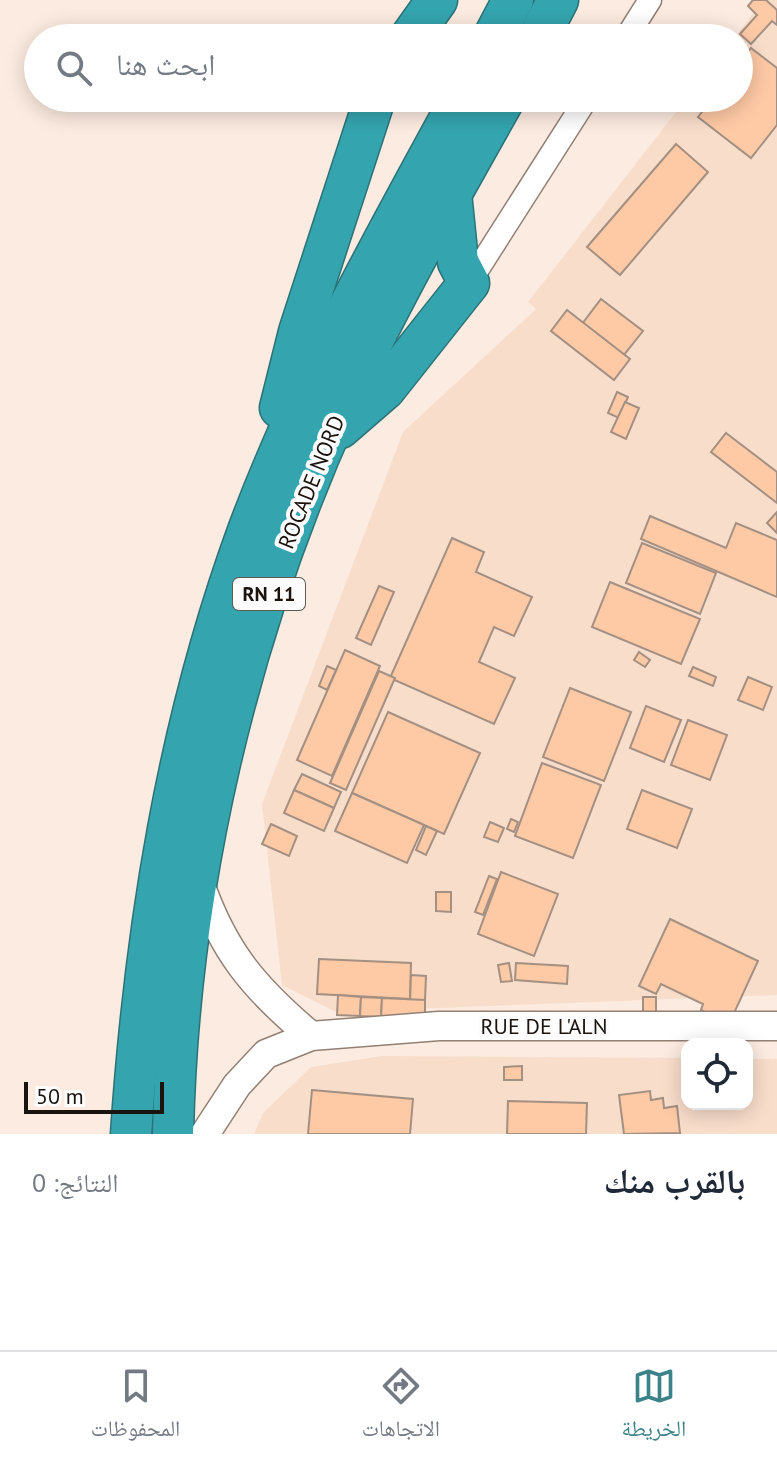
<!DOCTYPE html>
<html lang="ar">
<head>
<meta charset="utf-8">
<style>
	body { margin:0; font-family:"PT Sans","Noto Naskh Arabic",sans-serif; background:#f2f2f3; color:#1f2937; direction:rtl }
	.controls { position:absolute; right:24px; bottom:24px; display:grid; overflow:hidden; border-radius:16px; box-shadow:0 4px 20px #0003 }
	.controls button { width:72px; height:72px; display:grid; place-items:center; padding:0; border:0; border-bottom:2px solid #e0e1e3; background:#fff; color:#1f2937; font:40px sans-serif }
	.scale { position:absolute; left:24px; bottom:20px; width:140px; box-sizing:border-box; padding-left:8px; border:4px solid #1a130e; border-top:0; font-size:22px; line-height:28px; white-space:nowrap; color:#1a130e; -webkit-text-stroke:6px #fcfcfc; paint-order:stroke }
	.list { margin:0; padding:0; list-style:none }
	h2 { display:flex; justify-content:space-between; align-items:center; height:104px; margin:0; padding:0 32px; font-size:34px }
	h2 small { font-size:26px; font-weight:400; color:#747a83 }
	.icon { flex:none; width:44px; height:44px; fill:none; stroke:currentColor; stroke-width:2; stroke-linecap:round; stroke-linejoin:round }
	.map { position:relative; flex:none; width:777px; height:1134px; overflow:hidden; direction:ltr }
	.search { position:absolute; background:#fff; box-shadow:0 4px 20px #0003; left:24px; right:24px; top:24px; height:88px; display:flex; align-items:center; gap:20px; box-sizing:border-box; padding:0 28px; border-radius:44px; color:#747a83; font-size:30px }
	.sheet { height:216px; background:#fff }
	nav { display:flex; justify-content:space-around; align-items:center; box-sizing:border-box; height:112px; border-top:2px solid #e0e1e3; background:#fff; font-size:22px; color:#747a83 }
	nav a { display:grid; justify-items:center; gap:4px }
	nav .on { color:#3b8389 }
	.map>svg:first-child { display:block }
	.built { fill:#f9ddcb }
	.building { fill:#fec9a5; stroke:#a39083; stroke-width:2 }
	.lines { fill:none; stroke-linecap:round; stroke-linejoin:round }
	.minor-casing { stroke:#938074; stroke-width:25 }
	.tertiary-casing { stroke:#938074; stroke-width:31 }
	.motorway-casing { stroke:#2b7277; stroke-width:43 }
	.minor { stroke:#fff; stroke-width:22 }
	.tertiary { stroke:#fff; stroke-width:28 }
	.motorway { stroke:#34a5af; stroke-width:40 }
	.labels { text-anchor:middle; stroke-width:8; stroke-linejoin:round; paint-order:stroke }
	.shield { fill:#fcfcfc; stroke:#5e5955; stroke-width:2 }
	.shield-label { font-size:20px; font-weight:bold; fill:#1a130e }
	.street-label { font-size:22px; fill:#1a130e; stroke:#fcfcfc }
</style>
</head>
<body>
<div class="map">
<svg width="777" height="1134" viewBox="0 0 777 1134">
	<rect width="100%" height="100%" fill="#fcebe0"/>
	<g class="built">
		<path d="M757 0H777V995L336 1012 282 985 262 804 403 432 536 309 528 302 687 98H739V38H734L761 3Z"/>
		<path d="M382 1056 687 1058V1104H747V1059H777V1134H254L263 1113 311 1067Z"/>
	</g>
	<g class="building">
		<path d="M753 0H766L777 10V25L772 21 751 44 740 34 757 15 748 6Z"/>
		<path d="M751 48 777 68V125L751 158 698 117 713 98H739V64Z"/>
		<path d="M676 144 708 172 620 275 587 247Z"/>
		<path d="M601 299 643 331 623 356 582 324Z"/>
		<path d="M567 310 630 359 614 380 551 331Z"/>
		<path d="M617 392 628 397 619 418 608 413Z"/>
		<path d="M625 402 639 408 626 439 611 432Z"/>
		<path d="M726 433 777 472V503L711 452Z"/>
		<path d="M777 512V533L767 523Z"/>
		<path d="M650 516 726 548 736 523 777 540V597L641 539Z"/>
		<path d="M452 538 484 552 476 572 532 597 514 636 494 627 479 662 515 678 494 724 390 678Z"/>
		<path d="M642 543 716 573 700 614 626 583Z"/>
		<path d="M610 582 700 619 681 664 592 627Z"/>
		<path d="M379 586 394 592 371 645 356 638Z"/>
		<path d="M345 650 380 666 332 776 297 760Z"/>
		<path d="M639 652 650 660 645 667 634 660Z"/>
		<path d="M327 666 336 670 327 690 319 686Z"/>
		<path d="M693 667 716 677 713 686 689 676Z"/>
		<path d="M379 671 395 678 346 790 330 783Z"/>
		<path d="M748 677 772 687 763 710 738 700Z"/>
		<path d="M570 688 631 712 604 781 543 757Z"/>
		<path d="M646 706 681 720 664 762 630 748Z"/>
		<path d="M388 712 480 753 444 834 352 793Z"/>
		<path d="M688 720 727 735 710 780 671 765Z"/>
		<path d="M542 763 601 785 573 858 515 836Z"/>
		<path d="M302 774 341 792 334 808 294 790Z"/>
		<path d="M294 790 334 808 324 831 284 813Z"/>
		<path d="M642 790 692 809 677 848 627 829Z"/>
		<path d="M352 793 424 825 407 863 335 831Z"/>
		<path d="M511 819 518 822 514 832 507 829Z"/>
		<path d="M490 822 504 828 498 842 484 837Z"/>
		<path d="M271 824 297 836 289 856 262 844Z"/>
		<path d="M426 826 437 831 426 855 416 850Z"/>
		<path d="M501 872 558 894 534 956 478 934Z"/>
		<path d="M489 876 497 879 483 915 475 912Z"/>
		<path d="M436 892H451V912L436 911Z"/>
		<path d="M670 919 758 961 729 1024 701 1010 703 1004 661 984 656 994 639 986Z"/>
		<path d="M319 959 411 963 410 999 317 994Z"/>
		<path d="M509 963 512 981 501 982 498 965Z"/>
		<path d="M516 963 568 966 567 984 515 980Z"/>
		<path d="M411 975 426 976 425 1000H410Z"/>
		<path d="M338 995 361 997 360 1016 337 1015Z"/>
		<path d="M361 997 382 998 381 1017 360 1016Z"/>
		<rect x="643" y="997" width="13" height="15"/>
		<path d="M382 998 425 1000V1019L381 1017Z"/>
		<path d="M522 1066V1080H504V1067Z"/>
		<path d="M312 1090 413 1099 410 1134H308Z"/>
		<path d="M650 1091 651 1100 663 1098 664 1108 677 1106 680 1133 624 1134 619 1095Z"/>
		<path d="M508 1101 587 1103 586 1134H507Z"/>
	</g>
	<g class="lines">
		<defs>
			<g id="minor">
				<path d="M626 38 650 0"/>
				<path d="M469 283 587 98"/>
			</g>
			<g id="tertiary">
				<path d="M199 881C223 952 255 989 311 1036"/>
				<path d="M205 1134 237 1085 266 1054 311 1036 439 1026H777"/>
			</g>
			<g id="motorway">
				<path d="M410 38 437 0"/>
				<path d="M493 38 513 0"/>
				<path d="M538 38 558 0"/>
				<path d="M280 408 299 332 375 98"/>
				<path d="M340 428 385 389 469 283 458 262 451 193"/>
				<path d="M131 1134C145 929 177 725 248 531 304 380 384 240 461 98"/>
				<path d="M173 1134C178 888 237 637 338 413 387 306 447 201 505 98"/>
			</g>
		</defs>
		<use href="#minor" class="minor-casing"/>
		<use href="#tertiary" class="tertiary-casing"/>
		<use href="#motorway" class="motorway-casing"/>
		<use href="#minor" class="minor"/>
		<use href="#tertiary" class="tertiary"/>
		<use href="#motorway" class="motorway"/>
	</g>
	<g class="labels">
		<rect class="shield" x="233" y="578" width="72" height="32" rx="6"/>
		<g class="shield-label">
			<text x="269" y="601">RN 11</text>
		</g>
		<g class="street-label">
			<text transform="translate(311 482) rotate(-68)" y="8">ROCADE NORD</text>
			<text x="544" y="1034">RUE DE L'ALN</text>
		</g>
	</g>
</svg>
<div class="controls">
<button><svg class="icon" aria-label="locate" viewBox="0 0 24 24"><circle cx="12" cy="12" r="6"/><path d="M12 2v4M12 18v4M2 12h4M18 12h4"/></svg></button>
</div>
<div class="scale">50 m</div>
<div class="search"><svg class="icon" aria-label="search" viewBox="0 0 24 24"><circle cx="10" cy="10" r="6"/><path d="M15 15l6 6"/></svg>ابحث هنا</div>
</div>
<section class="sheet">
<h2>بالقرب منك<small>النتائج: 0</small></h2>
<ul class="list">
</ul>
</section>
<nav>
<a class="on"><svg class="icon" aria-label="map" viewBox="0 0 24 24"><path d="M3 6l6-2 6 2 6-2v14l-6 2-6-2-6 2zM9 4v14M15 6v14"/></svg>الخريطة</a>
<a><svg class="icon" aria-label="directions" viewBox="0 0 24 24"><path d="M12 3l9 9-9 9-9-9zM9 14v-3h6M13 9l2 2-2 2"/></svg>الاتجاهات</a>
<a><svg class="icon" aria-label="saved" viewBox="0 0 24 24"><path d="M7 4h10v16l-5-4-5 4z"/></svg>المحفوظات</a>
</nav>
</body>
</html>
